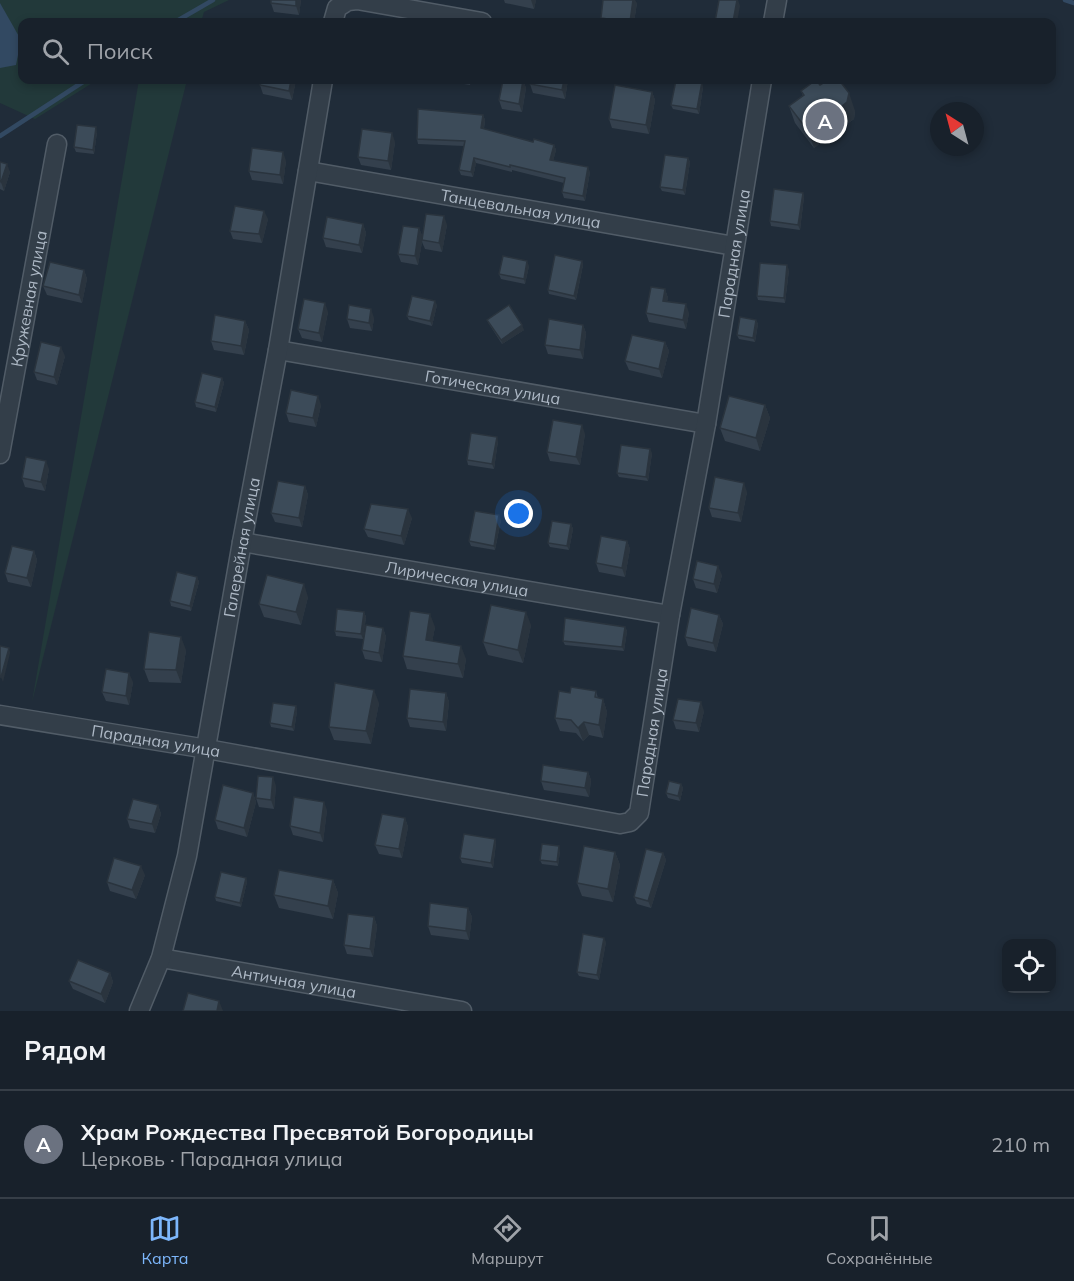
<!DOCTYPE html>
<html lang="ru">
<head>
<meta charset="utf-8">
<style>
	body { margin:0; font-family:Mulish,sans-serif; background:#212933; color:#f1f3f6 }
	.controls { position:absolute; right:18px; bottom:18px; display:grid; overflow:hidden; border-radius:12px; box-shadow:0 3px 9px #0003 }
	.controls button { width:54px; height:54px; display:grid; place-items:center; padding:0; border:0; border-bottom:2px solid #363e47; background:#18212b; color:#f1f3f6; font:30px sans-serif }
	.compass { position:absolute; left:930px; top:102px; width:54px; height:54px; border-radius:50%; background:#18212b; box-shadow:0 3px 9px #0003; rotate:324deg }
	.you { position:absolute; left:519px; top:514px; width:21px; height:21px; margin:-15px; border:4px solid #fff; border-radius:50%; background:#1a73e8; box-shadow:0 0 0 9px #1a73e833 }
	.badge { display:grid; place-items:center; width:39px; height:39px; border-radius:50%; background:#7db7fc; color:#fff; font-size:20px; font-weight:700 }
	.pin { position:absolute; translate:-50% -50%; border:3px solid #fff; box-shadow:0 2px 6px #0006 }
	.list { margin:0; padding:0; list-style:none }
	h2 { display:flex; justify-content:space-between; align-items:center; height:78px; margin:0; padding:0 24px; font-size:26px }
	h2 small { font-size:20px; font-weight:400; color:#9fa3a9 }
	.list li { display:grid; grid-template-columns:39px 1fr auto; gap:18px; align-items:center; box-sizing:border-box; height:108px; padding:0 24px; border-top:2px solid #363e47 }
	.list b { display:block; font-size:22px; white-space:nowrap }
	.list p { margin:0; font-size:20px; white-space:nowrap; color:#9fa3a9 }
	.list em { font-size:20px; font-style:normal; color:#9fa3a9 }
	.icon { flex:none; width:33px; height:33px; fill:none; stroke:currentColor; stroke-width:2; stroke-linecap:round; stroke-linejoin:round }
	.map { position:relative; flex:none; width:1074px; height:1011px; overflow:hidden }
	.search { position:absolute; background:#18212b; box-shadow:0 3px 9px #0003; left:18px; right:18px; top:18px; height:66px; display:flex; align-items:center; gap:15px; box-sizing:border-box; padding:0 21px; border-radius:12px; color:#9fa3a9; font-size:22px }
	.sheet { height:186px; background:#18212b }
	nav { display:flex; justify-content:space-around; align-items:center; box-sizing:border-box; height:84px; border-top:2px solid #363e47; background:#18212b; font-size:16px; color:#9fa3a9 }
	nav a { display:grid; justify-items:center; gap:3px }
	nav .on { color:#7db7fc }
	.map>svg:first-child { display:block }
	.green { fill:#22393a }
	.water { fill:#324962 }
	.lines { fill:none; stroke-linecap:round; stroke-linejoin:round }
	.stream { stroke:#324962; stroke-width:4.5 }
	.minor-casing { stroke:#515c67; stroke-width:21 }
	.minor { stroke:#333e49; stroke-width:18 }
	.wall { fill:#34404d }
	.shaded-wall { fill:#2a343e }
	.building { fill:#3c4b59; stroke:#2a343e; stroke-width:1.5 }
	.labels { text-anchor:middle; stroke-width:4.5; stroke-linejoin:round; paint-order:stroke }
	.street-label { font-size:16px; fill:#aeb9c6; stroke:#19232e }
</style>
</head>
<body>
<div class="map">
<svg width="1074" height="1011" viewBox="0 0 1074 1011">
	<rect width="100%" height="100%" fill="#202c39"/>
	<g class="green">
		<path d="M0 0H229L204 12 201 22H22V80H97L35 119 0 103Z"/>
		<path d="M139 80H187L32 702Z"/>
	</g>
	<path class="water" d="M0 3 21 40 16 65 0 68Z"/>
	<g class="lines">
		<g class="stream">
			<path d="M1065 0 1074 3"/>
			<path d="M175 22 213 0"/>
			<path d="M0 136 86 80"/>
		</g>
		<defs>
			<g id="minor">
				<path d="M333 22 337 8 348 1 357 0 482 22"/>
				<path d="M773 22 777 0"/>
				<path id="s1" d="M308 171 734 246"/>
				<path id="s2" d="M278 350 706 424"/>
				<path id="s3" d="M0 454 57 144"/>
				<path id="s4" d="M242 542 670 615"/>
				<path id="s5" d="M0 715 207 749 620 824 630 822 639 813 670 615 706 424 762 80"/>
				<path id="s6" d="M161 958 462 1011"/>
				<path id="s7" d="M139 1011 161 958 187 856 242 542 278 350 323 80"/>
			</g>
		</defs>
		<use href="#minor" class="minor-casing"/>
		<use href="#minor" class="minor"/>
	</g>
	<g class="wall">
		<path d="M271 0H301L299 15 274 12 271 3Z"/>
		<path d="M504 0H536L534 9 505 3Z"/>
		<path d="M637 3 634 22H603L601 18Z"/>
		<path d="M261 80H296L292 100 263 94 260 85Z"/>
		<path d="M439 80H471L470 85Z"/>
		<path d="M523 80 526 88 522 112 502 109 499 100Z"/>
		<path d="M568 80 565 99 533 93 530 84Z"/>
		<path d="M820 85 855 111 854 119 844 126 846 130 829 143 826 139 814 148 795 123 789 106 803 96 801 91Z"/>
		<path d="M703 87 699 114 673 109 671 105Z"/>
		<path d="M652 92 655 100 649 134 612 128 609 119Z"/>
		<path d="M483 115 485 120 484 129 533 142 554 145 556 150 553 161 590 172 585 201 564 198 562 192 564 183 512 170V172L476 163 473 177 461 175 459 170 464 146 418 144 417 139Z"/>
		<path d="M97 132 94 154 76 152 74 147Z"/>
		<path d="M395 142 391 170 361 165 358 157Z"/>
		<path d="M688 158 690 162 685 195 662 191 660 187Z"/>
		<path d="M286 161 283 184 252 180 249 171Z"/>
		<path d="M0 162 10 172 4 191 0 189Z"/>
		<path d="M803 193 804 197 800 230 771 226 770 221Z"/>
		<path d="M268 219 262 243 233 239 230 231Z"/>
		<path d="M363 224 366 233 362 253 326 247 323 238Z"/>
		<path d="M447 225 442 252 425 249 422 242 418 265 401 262 398 254 419 228 422 236Z"/>
		<path d="M582 261 583 265 576 300 549 294 548 290Z"/>
		<path d="M529 266 525 284 501 279 499 274Z"/>
		<path d="M84 270 87 279 82 303 47 295 43 286Z"/>
		<path d="M789 270 785 303 758 300 757 296Z"/>
		<path d="M665 289 668 298 667 301 689 313 686 329 649 322 646 313Z"/>
		<path d="M437 305 432 326 409 320 407 316Z"/>
		<path d="M328 312 322 342 302 338 298 329Z"/>
		<path d="M374 318 372 331 350 328 347 319Z"/>
		<path d="M487 320 524 330 502 344 489 324Z"/>
		<path d="M756 320 758 324 755 342 739 339 737 335Z"/>
		<path d="M245 321 249 330 244 355 214 350 211 341Z"/>
		<path d="M583 325 586 333 583 359 548 354 545 345Z"/>
		<path d="M665 342 669 351 662 378 629 370 625 361Z"/>
		<path d="M65 356 57 385 37 380 34 372Z"/>
		<path d="M222 378 224 383 216 412 196 407 195 402Z"/>
		<path d="M321 405 316 427 289 422 286 413Z"/>
		<path d="M765 405 770 418 760 451 725 441 720 428Z"/>
		<path d="M585 434 580 465 550 461 547 452Z"/>
		<path d="M498 441 494 469 468 465 467 460Z"/>
		<path d="M652 453 648 481 619 477 617 473Z"/>
		<path d="M49 469 45 491 25 487 22 478Z"/>
		<path d="M305 486 308 495 302 527 275 522 271 513Z"/>
		<path d="M747 492 741 522 712 517 709 508Z"/>
		<path d="M412 518 404 545 368 537 364 529Z"/>
		<path d="M501 520 495 550 471 546 469 541Z"/>
		<path d="M571 524 573 529 569 550 550 547 548 543Z"/>
		<path d="M627 541 630 549 625 577 599 572 596 563Z"/>
		<path d="M34 551 37 560 31 587 8 582 5 573Z"/>
		<path d="M722 575 717 593 696 588 693 579Z"/>
		<path d="M197 577 199 582 191 611 171 606 170 601Z"/>
		<path d="M308 597 301 625 264 617 259 604Z"/>
		<path d="M364 612 366 617 363 639 336 636 335 631Z"/>
		<path d="M719 615 723 624 716 652 688 646 685 637Z"/>
		<path d="M531 625 523 663 488 655 483 642Z"/>
		<path d="M435 627 432 642 466 659 463 678 407 669 403 656Z"/>
		<path d="M625 627 627 631 624 651 565 645 563 641Z"/>
		<path d="M383 628 386 637 382 662 365 659 362 650Z"/>
		<path d="M186 650 181 683 149 682 144 669Z"/>
		<path d="M133 682 129 705 106 701 102 692Z"/>
		<path d="M596 691 598 698 603 699 607 712 603 738 589 735 583 741 576 733 560 731 555 718 570 693Z"/>
		<path d="M446 693 449 702 446 731 410 727 407 718Z"/>
		<path d="M379 703 371 744 334 740 329 727Z"/>
		<path d="M296 706 297 711 294 731 271 727 270 723Z"/>
		<path d="M704 711 699 732 676 729 673 720Z"/>
		<path d="M588 772 591 780 589 797 544 790 541 781Z"/>
		<path d="M681 784 683 788 680 801 668 798 666 793Z"/>
		<path d="M276 786 274 809 259 807 256 798Z"/>
		<path d="M253 793 256 802 247 837 218 829 215 820Z"/>
		<path d="M158 805 161 814 155 833 130 828 127 819Z"/>
		<path d="M327 810 323 842 293 835 290 826Z"/>
		<path d="M405 818 408 827 402 858 379 854 375 845Z"/>
		<path d="M495 839 496 843 493 868 462 863 460 858Z"/>
		<path d="M560 851 558 866 542 864 540 860Z"/>
		<path d="M615 852 620 865 613 902 582 896 577 883Z"/>
		<path d="M663 853 666 860 651 908 637 904 634 897Z"/>
		<path d="M145 875 136 899 110 891 107 882Z"/>
		<path d="M246 878 247 882 241 907 216 901 215 897Z"/>
		<path d="M333 880 338 893 333 919 279 908 274 895Z"/>
		<path d="M468 908 472 917 469 940 431 935 428 926Z"/>
		<path d="M374 917 377 926 373 957 347 954 344 945Z"/>
		<path d="M606 942 599 980 579 976 577 972Z"/>
		<path d="M110 973 113 982 105 1003 73 989 69 981Z"/>
	</g>
	<g class="shaded-wall">
		<path d="M296 0H301L299 15 296 6Z"/>
		<path d="M531 0H536L534 9Z"/>
		<path d="M633 0H635L637 3 634 22H630Z"/>
		<path d="M737 0H738L740 6 737 22H733Z"/>
		<path d="M291 80H296L292 100 289 91Z"/>
		<path d="M523 80 526 88 522 112 519 104Z"/>
		<path d="M564 80H568L565 99 562 90Z"/>
		<path d="M702 82 703 87 699 114 697 109Z"/>
		<path d="M652 92 655 100 649 134 646 125Z"/>
		<path d="M849 93 855 111 854 119 844 126 846 130 829 143 823 126Z"/>
		<path d="M483 115 485 120 483 133 481 128Z"/>
		<path d="M820 122 826 139 814 148 808 131Z"/>
		<path d="M96 127 97 132 94 154 93 150Z"/>
		<path d="M392 133 395 142 391 170 388 161Z"/>
		<path d="M554 145 556 150 552 166 550 160Z"/>
		<path d="M283 152 286 161 283 184 280 175Z"/>
		<path d="M474 158 476 163 473 177 471 172Z"/>
		<path d="M688 158 690 162 685 195 683 190Z"/>
		<path d="M7 164 10 172 4 191 1 182Z"/>
		<path d="M588 167 590 172 585 201 583 196Z"/>
		<path d="M803 193 804 197 800 230 798 225Z"/>
		<path d="M264 211 268 219 262 243 259 234Z"/>
		<path d="M444 216 447 225 442 252 439 243Z"/>
		<path d="M363 224 366 233 362 253 359 245Z"/>
		<path d="M419 228 423 237 418 265 415 256Z"/>
		<path d="M527 261 529 266 525 284 524 279Z"/>
		<path d="M582 261 583 265 576 300 574 296Z"/>
		<path d="M787 265 789 270 785 303 784 298Z"/>
		<path d="M84 270 87 279 82 303 79 295Z"/>
		<path d="M665 289 668 298 666 309 663 301Z"/>
		<path d="M435 301 437 305 432 326 430 321Z"/>
		<path d="M325 303 328 312 322 342 319 333Z"/>
		<path d="M686 304 689 313 686 329 683 320Z"/>
		<path d="M371 309 374 318 372 331 369 323Z"/>
		<path d="M756 320 758 324 755 342 753 338Z"/>
		<path d="M245 321 249 330 244 355 241 346Z"/>
		<path d="M522 325 524 330 502 344 501 340Z"/>
		<path d="M583 325 586 333 583 359 580 350Z"/>
		<path d="M665 342 669 351 662 378 659 369Z"/>
		<path d="M61 347 65 356 57 385 54 377Z"/>
		<path d="M222 378 224 383 216 412 215 407Z"/>
		<path d="M318 396 321 405 316 427 313 418Z"/>
		<path d="M765 405 770 418 760 451 756 438Z"/>
		<path d="M582 425 585 434 580 465 576 457Z"/>
		<path d="M497 437 498 441 494 469 492 464Z"/>
		<path d="M650 449 652 453 648 481 646 477Z"/>
		<path d="M46 461 49 469 45 491 41 482Z"/>
		<path d="M744 483 747 492 741 522 738 513Z"/>
		<path d="M305 486 308 495 302 527 299 518Z"/>
		<path d="M408 509 412 518 404 545 401 536Z"/>
		<path d="M499 515 501 520 495 550 494 546Z"/>
		<path d="M571 524 573 529 569 550 567 546Z"/>
		<path d="M627 541 630 549 625 577 622 568Z"/>
		<path d="M34 551 37 560 31 587 27 578Z"/>
		<path d="M718 566 722 575 717 593 714 584Z"/>
		<path d="M197 577 199 582 191 611 190 606Z"/>
		<path d="M304 584 308 597 301 625 296 612Z"/>
		<path d="M364 612 366 617 363 639 361 634Z"/>
		<path d="M526 612 531 625 523 663 518 650Z"/>
		<path d="M430 614 435 627 430 654 426 640Z"/>
		<path d="M719 615 723 624 716 652 713 643Z"/>
		<path d="M625 627 627 631 624 651 622 647Z"/>
		<path d="M383 628 386 637 382 662 379 653Z"/>
		<path d="M181 637 186 650 181 683 176 670Z"/>
		<path d="M461 646 466 659 463 678 458 664Z"/>
		<path d="M9 648 10 653 3 682 1 677Z"/>
		<path d="M129 673 133 682 129 705 126 696Z"/>
		<path d="M374 690 379 703 371 744 366 731Z"/>
		<path d="M446 693 449 702 446 731 443 722Z"/>
		<path d="M603 699 607 712 603 738 599 725Z"/>
		<path d="M701 702 704 711 699 732 696 723Z"/>
		<path d="M296 706 297 711 294 731 292 727Z"/>
		<path d="M584 722 589 735 583 741 578 728Z"/>
		<path d="M588 772 591 780 589 797 585 788Z"/>
		<path d="M273 777 276 786 274 809 271 800Z"/>
		<path d="M681 784 683 788 680 801 678 796Z"/>
		<path d="M253 793 256 802 247 837 244 828Z"/>
		<path d="M324 802 327 810 323 842 320 833Z"/>
		<path d="M158 805 161 814 155 833 152 824Z"/>
		<path d="M405 818 408 827 402 858 399 849Z"/>
		<path d="M495 839 496 843 493 868 491 863Z"/>
		<path d="M559 846 560 851 558 866 557 862Z"/>
		<path d="M615 852 620 865 613 902 608 889Z"/>
		<path d="M663 853 666 860 651 908 648 901Z"/>
		<path d="M141 866 145 875 136 899 132 890Z"/>
		<path d="M246 878 247 882 241 907 240 903Z"/>
		<path d="M333 880 338 893 333 919 328 906Z"/>
		<path d="M468 908 472 917 469 940 466 931Z"/>
		<path d="M374 917 377 926 373 957 370 949Z"/>
		<path d="M604 938 606 942 599 980 597 975Z"/>
		<path d="M110 973 113 982 105 1003 101 994Z"/>
		<path d="M219 1001 223 1011H217Z"/>
	</g>
	<g class="building">
		<path d="M271 0H296V6L271 3Z"/>
		<path d="M603 0H633L630 22 601 18Z"/>
		<path d="M719 0H737L733 22H715Z"/>
		<path d="M832 20 843 22H832Z"/>
		<path d="M261 80H291L289 91 260 85Z"/>
		<path d="M503 80H523L519 104 499 100Z"/>
		<path d="M531 80H564L562 90 530 84Z"/>
		<path d="M676 80H685L702 82 697 109 671 105Z"/>
		<path d="M816 80 820 85 828 80H839L849 93 847 102 837 110 840 113 823 126 820 122 808 131 789 106 804 95 801 91Z"/>
		<path d="M615 85 652 92 646 125 609 119Z"/>
		<path d="M418 109 483 115 481 128 533 142 534 139 554 145 550 160 588 167 583 196 562 192 565 178 510 165V167L474 158 471 172 459 170 465 141 417 139Z"/>
		<path d="M77 125 96 127 93 150 74 147Z"/>
		<path d="M362 129 392 133 388 161 358 157Z"/>
		<path d="M252 148 283 152 280 175 249 171Z"/>
		<path d="M665 155 688 158 683 190 660 187Z"/>
		<path d="M0 162 7 164 1 182 0 181Z"/>
		<path d="M774 189 803 193 798 225 770 221Z"/>
		<path d="M235 206 264 211 259 234 230 231Z"/>
		<path d="M426 214 444 216 439 243 422 240Z"/>
		<path d="M327 217 363 224 359 245 323 238Z"/>
		<path d="M403 226 419 228 415 256 398 254Z"/>
		<path d="M555 255 582 261 574 296 548 290Z"/>
		<path d="M503 256 527 261 524 279 499 274Z"/>
		<path d="M50 262 84 270 79 295 43 286Z"/>
		<path d="M760 263 787 265 784 298 757 296Z"/>
		<path d="M651 287 665 289 663 301 686 304 683 320 646 313Z"/>
		<path d="M412 296 435 301 430 321 407 316Z"/>
		<path d="M304 299 325 303 319 333 298 329Z"/>
		<path d="M349 305 371 309 369 323 347 319Z"/>
		<path d="M509 305 522 325 501 340 487 320Z"/>
		<path d="M215 315 245 321 241 346 211 341Z"/>
		<path d="M740 317 756 320 753 338 737 335Z"/>
		<path d="M549 319 583 325 580 350 545 345Z"/>
		<path d="M632 335 665 342 659 369 625 361Z"/>
		<path d="M41 342 61 347 54 377 34 372Z"/>
		<path d="M202 373 222 378 215 407 195 402Z"/>
		<path d="M291 390 318 396 313 418 286 413Z"/>
		<path d="M729 396 765 405 756 438 720 428Z"/>
		<path d="M553 420 582 425 576 457 547 452Z"/>
		<path d="M471 433 497 437 492 464 467 460Z"/>
		<path d="M621 445 650 449 646 477 617 473Z"/>
		<path d="M26 457 46 461 41 482 22 478Z"/>
		<path d="M715 477 744 483 738 513 709 508Z"/>
		<path d="M278 481 305 486 299 518 271 513Z"/>
		<path d="M371 504 408 509 401 536 364 529Z"/>
		<path d="M475 511 499 515 494 546 469 541Z"/>
		<path d="M552 521 571 524 567 546 548 543Z"/>
		<path d="M601 536 627 541 622 568 596 563Z"/>
		<path d="M12 546 34 551 27 578 5 573Z"/>
		<path d="M697 561 718 566 714 584 693 579Z"/>
		<path d="M177 572 197 577 190 606 170 601Z"/>
		<path d="M267 575 304 584 296 612 259 604Z"/>
		<path d="M491 605 526 612 518 650 483 642Z"/>
		<path d="M691 608 719 615 713 643 685 637Z"/>
		<path d="M337 609 364 612 361 634 335 631Z"/>
		<path d="M410 611 430 614 426 640 461 646 458 664 403 656Z"/>
		<path d="M565 618 625 627 622 647 563 641Z"/>
		<path d="M366 625 383 628 379 653 362 650Z"/>
		<path d="M149 632 181 637 176 670 144 669Z"/>
		<path d="M0 646 9 648 1 677H0Z"/>
		<path d="M106 669 129 673 126 696 102 692Z"/>
		<path d="M335 683 374 690 366 731 329 727Z"/>
		<path d="M571 687 596 691 595 697 603 699 599 725 584 722 578 728 571 720 555 718 559 691 570 693Z"/>
		<path d="M410 689 446 693 443 722 407 718Z"/>
		<path d="M678 699 701 702 696 723 673 720Z"/>
		<path d="M273 703 296 706 292 727 270 723Z"/>
		<path d="M543 765 588 772 585 788 541 781Z"/>
		<path d="M258 776 273 777 271 800 256 798Z"/>
		<path d="M669 781 681 784 678 796 666 793Z"/>
		<path d="M223 785 253 793 244 828 215 820Z"/>
		<path d="M294 797 324 802 320 833 290 826Z"/>
		<path d="M133 799 158 805 152 824 127 819Z"/>
		<path d="M382 814 405 818 399 849 375 845Z"/>
		<path d="M464 834 495 839 491 863 460 858Z"/>
		<path d="M542 844 559 846 557 862 540 860Z"/>
		<path d="M584 846 615 852 608 889 577 883Z"/>
		<path d="M646 849 663 853 648 901 634 897Z"/>
		<path d="M114 858 141 866 132 890 107 882Z"/>
		<path d="M279 870 333 880 328 906 274 895Z"/>
		<path d="M221 872 246 878 240 903 215 897Z"/>
		<path d="M430 903 468 908 466 931 428 926Z"/>
		<path d="M348 914 374 917 370 949 344 945Z"/>
		<path d="M583 934 604 938 597 975 577 972Z"/>
		<path d="M78 960 110 973 101 994 69 981Z"/>
		<path d="M188 993 219 1001 217 1011H183Z"/>
	</g>
	<g class="labels">
		<g class="street-label">
			<text dy="6" stroke="none"><textPath href="#s1" startOffset="216">Танцевальная улица</textPath></text>
			<text dy="6" stroke="none"><textPath href="#s5" startOffset="1220">Парадная улица</textPath></text>
			<text dy="6" stroke="none"><textPath href="#s3" startOffset="158">Кружевная улица</textPath></text>
			<text dy="6" stroke="none"><textPath href="#s2" startOffset="218">Готическая улица</textPath></text>
			<text dy="6" stroke="none"><textPath href="#s7" startOffset="476">Галерейная улица</textPath></text>
			<text dy="6" stroke="none"><textPath href="#s4" startOffset="218">Лирическая улица</textPath></text>
			<text dy="6" stroke="none"><textPath href="#s5" startOffset="734">Парадная улица</textPath></text>
			<text dy="6" stroke="none"><textPath href="#s5" startOffset="158">Парадная улица</textPath></text>
			<text dy="6" stroke="none"><textPath href="#s6" startOffset="135">Античная улица</textPath></text>
		</g>
	</g>
</svg>
<div class="controls">
<button><svg class="icon" aria-label="locate" viewBox="0 0 24 24"><circle cx="12" cy="12" r="6"/><path d="M12 2v4M12 18v4M2 12h4M18 12h4"/></svg></button>
</div>
<svg class="compass" viewBox="-18 -18 36 36"><path d="M0-13l5 13h-10z" fill="#e53935"/><path d="M0 13l5-13h-10z" fill="#9fa3a9"/></svg>
<div class="you"></div>
<div class="pin badge" style="left:825px;top:121px;background:#6b7280">A</div>
<div class="search"><svg class="icon" aria-label="search" viewBox="0 0 24 24"><circle cx="10" cy="10" r="6"/><path d="M15 15l6 6"/></svg>Поиск</div>
</div>
<section class="sheet">
<h2>Рядом<small></small></h2>
<ul class="list">
<li><span class="badge" style="background:#6b7280">A</span><div><b>Храм Рождества Пресвятой Богородицы</b><p>Церковь · Парадная улица</p></div><em>210 m</em></li>
</ul>
</section>
<nav>
<a class="on"><svg class="icon" aria-label="map" viewBox="0 0 24 24"><path d="M3 6l6-2 6 2 6-2v14l-6 2-6-2-6 2zM9 4v14M15 6v14"/></svg>Карта</a>
<a><svg class="icon" aria-label="directions" viewBox="0 0 24 24"><path d="M12 3l9 9-9 9-9-9zM9 14v-3h6M13 9l2 2-2 2"/></svg>Маршрут</a>
<a><svg class="icon" aria-label="saved" viewBox="0 0 24 24"><path d="M7 4h10v16l-5-4-5 4z"/></svg>Сохранённые</a>
</nav>
</body>
</html>
